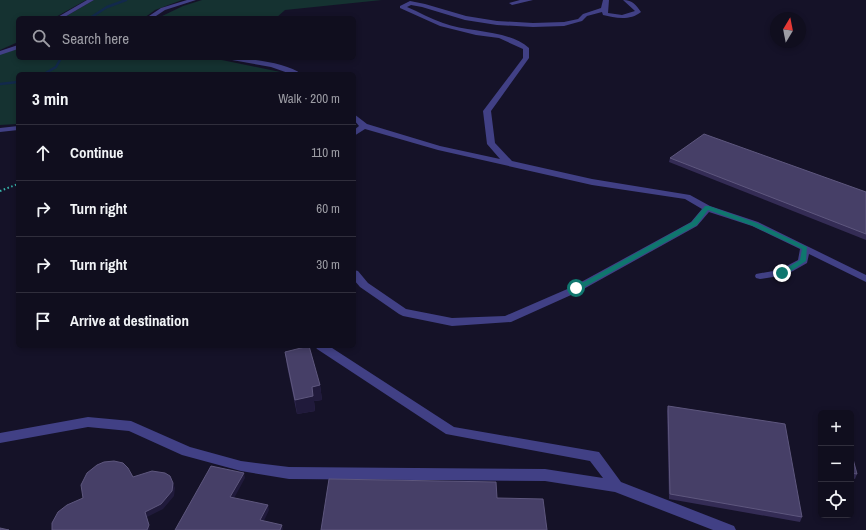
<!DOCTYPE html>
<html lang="en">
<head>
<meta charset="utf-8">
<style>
	body { margin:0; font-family:"Archivo Narrow",sans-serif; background:#1e1c2b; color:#f1f3f6 }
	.controls { position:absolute; right:12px; bottom:12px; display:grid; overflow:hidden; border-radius:6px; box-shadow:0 2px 6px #0003 }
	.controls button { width:36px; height:36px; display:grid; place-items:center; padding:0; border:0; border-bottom:1px solid #302e3c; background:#100e1e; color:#f1f3f6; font:20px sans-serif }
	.compass { position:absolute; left:770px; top:12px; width:36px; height:36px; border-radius:50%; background:#100e1e; box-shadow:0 2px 6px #0003; rotate:10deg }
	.stop { position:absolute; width:12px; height:12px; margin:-9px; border:3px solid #0f766e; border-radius:50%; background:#fff }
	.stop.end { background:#0f766e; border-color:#fff; box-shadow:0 1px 4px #0008 }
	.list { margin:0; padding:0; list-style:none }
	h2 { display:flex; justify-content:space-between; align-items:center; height:52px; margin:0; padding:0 16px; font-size:17px }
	h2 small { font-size:13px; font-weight:400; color:#9c9ca4 }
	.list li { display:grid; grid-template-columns:26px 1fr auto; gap:12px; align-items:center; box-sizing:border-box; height:56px; padding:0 16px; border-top:1px solid #302e3c }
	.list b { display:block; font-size:15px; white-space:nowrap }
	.list em { font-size:13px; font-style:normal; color:#9c9ca4 }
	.icon { flex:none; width:22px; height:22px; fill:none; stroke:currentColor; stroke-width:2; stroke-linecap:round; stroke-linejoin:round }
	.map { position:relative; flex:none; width:866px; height:530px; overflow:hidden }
	.search { position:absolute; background:#100e1e; box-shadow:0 2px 6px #0003; left:16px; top:16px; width:340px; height:44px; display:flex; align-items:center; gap:10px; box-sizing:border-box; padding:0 14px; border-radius:6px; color:#9c9ca4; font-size:15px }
	.panel { position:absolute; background:#100e1e; box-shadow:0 2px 6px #0003; left:16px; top:72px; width:340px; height:276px; border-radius:6px }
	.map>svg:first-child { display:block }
	.green { fill:#153231 }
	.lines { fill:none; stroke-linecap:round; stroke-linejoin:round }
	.stream { stroke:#12294c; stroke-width:2.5 }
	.path { stroke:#37b5ab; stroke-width:2; stroke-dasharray:1.5 2.5; stroke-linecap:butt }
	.minor { fill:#414085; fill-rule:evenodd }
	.wall { fill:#342c55 }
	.shaded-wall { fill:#201a3b }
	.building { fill:#463f67; stroke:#5e577e }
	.route { fill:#0f766e }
</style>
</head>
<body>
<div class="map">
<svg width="866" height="530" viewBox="0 0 866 530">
	<rect width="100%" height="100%" fill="#151228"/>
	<g class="green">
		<path d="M0 0H86L54 18H18V42L0 50Z"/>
		<path d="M94 0H182L155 10 144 18H63Z"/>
		<path d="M202 0H382L285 10 276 18H158L183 6Z"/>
		<path d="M18 49V58H212L290 74H18V124L0 125V54Z"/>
	</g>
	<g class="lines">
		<g class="stream">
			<path d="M90 18 107 7 126 0"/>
			<path d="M44 74 56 67 61 58"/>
			<path d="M0 84 18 82"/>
		</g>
		<path class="path" d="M0 191 18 184"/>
		<g class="minor">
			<path d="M87 0H94L63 18H56Z"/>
			<path d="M187 0H196L165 10 153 18H146L161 8Z"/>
			<path d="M520 0H533L512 5 509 3Z"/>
			<path d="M603 0H609L608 13 622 15 635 11 623 0C633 0 636 5 641 12 630 21 615 18 603 15L602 12 587 16 582 21 564 26 533 27 497 25 465 20 422 7 411 5 407 7C419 12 431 19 443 23 470 33 507 29 529 48V58L491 111 495 143 512 161 592 179 690 195 710 206 758 222 866 275V282L809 254 807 263 786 275 760 279 756 278 755 276 756 274 779 270 798 260 800 249 752 226 709 212 697 226 580 291 511 322 452 326 403 316 399 314 360 287 354 280V270L358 271 368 283 406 309 452 318 505 316 572 287 691 222 702 209 685 199 592 185 438 150 365 129 354 136V130L359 126 354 120V114L367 124 440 146 500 159 487 144 483 111 523 58V49L499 38 476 35 440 26 400 8V6L410 1 425 4 466 16 497 21 533 23 564 22 578 19 583 14 601 8Z"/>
			<path d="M18 45V49L0 55V51Z"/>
			<path d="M229 58C247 58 288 63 301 74H291L271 67 232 60Z"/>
			<path d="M18 126V130L0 132V128Z"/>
			<path d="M315 346H329L454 427 599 452 621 482 734 526 736 530H713L615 492 545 481 289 479 241 471 182 455 129 431 88 427 0 443V433L88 417 131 421 190 447 241 461 289 467 545 469 603 478 590 461 446 434 317 349Z"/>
		</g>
	</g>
	<g class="wall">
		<path d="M670 158 866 192V240L669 162Z"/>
		<path d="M285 352 320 385 322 400 314 401 315 411 297 414 287 366Z"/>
		<path d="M668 406 802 517 800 522 669 499 667 411Z"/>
		<path d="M851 459 857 474 855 479 851 478Z"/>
	</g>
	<g class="shaded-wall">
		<path d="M320 385 322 400 314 401 315 411 297 414 295 400 312 387Z"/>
		<path d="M244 473 245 478 232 502 230 497Z"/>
		<path d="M173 483 175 488 174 496 163 509 147 517 150 530H147L145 512Z"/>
		<path d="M268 505 269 510 262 525 260 520Z"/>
		<path d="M282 525 283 530H280Z"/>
	</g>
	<g class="building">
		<path d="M704 134 866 192V234L670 158Z"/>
		<path d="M309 346 320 385 312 387 313 396 295 400 285 352Z"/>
		<path d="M668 406 785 424 802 517 670 494Z"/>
		<path d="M851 459H853L857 474 851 473Z"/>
		<path d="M114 461 123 463 128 468 133 477 152 471 165 473 170 476 173 483 172 491 161 504 145 512 149 525 147 530H52V523L58 512 67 505 83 498 81 485 87 473 97 465 104 462Z"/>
		<path d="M211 466 244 473 230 497 268 505 260 520 282 525 280 530H175Z"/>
		<path d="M329 479 496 482 497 498 543 499 547 530H321Z"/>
		<path d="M0 528 9 530H0Z"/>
	</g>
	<path class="route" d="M705 206H709L757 223 807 247 806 261 785 275H780V272L800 260 802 249 753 226 708 210 697 225 579 290 573 288 692 222Z"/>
</svg>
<div class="controls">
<button>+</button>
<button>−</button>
<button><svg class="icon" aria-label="locate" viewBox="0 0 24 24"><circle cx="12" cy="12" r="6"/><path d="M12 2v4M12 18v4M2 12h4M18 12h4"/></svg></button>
</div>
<svg class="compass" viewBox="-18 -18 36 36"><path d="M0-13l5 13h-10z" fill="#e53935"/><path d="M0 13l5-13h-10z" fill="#9c9ca4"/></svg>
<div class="stop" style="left:576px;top:288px"></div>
<div class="stop end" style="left:782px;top:273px"></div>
<div class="search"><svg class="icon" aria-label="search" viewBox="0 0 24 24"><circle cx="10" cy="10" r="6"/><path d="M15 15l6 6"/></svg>Search here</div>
<section class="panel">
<h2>3 min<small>Walk · 200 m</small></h2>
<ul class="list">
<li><svg class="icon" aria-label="ahead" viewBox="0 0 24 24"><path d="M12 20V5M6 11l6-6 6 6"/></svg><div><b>Continue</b></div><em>110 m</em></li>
<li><svg class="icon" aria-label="right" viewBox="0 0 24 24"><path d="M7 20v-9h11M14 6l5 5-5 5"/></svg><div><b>Turn right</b></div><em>60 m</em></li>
<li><svg class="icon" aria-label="right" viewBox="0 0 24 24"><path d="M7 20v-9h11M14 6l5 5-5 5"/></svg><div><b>Turn right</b></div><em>30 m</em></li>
<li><svg class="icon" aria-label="arrive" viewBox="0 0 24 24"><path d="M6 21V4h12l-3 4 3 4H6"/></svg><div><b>Arrive at destination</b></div></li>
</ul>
</section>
</div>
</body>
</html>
